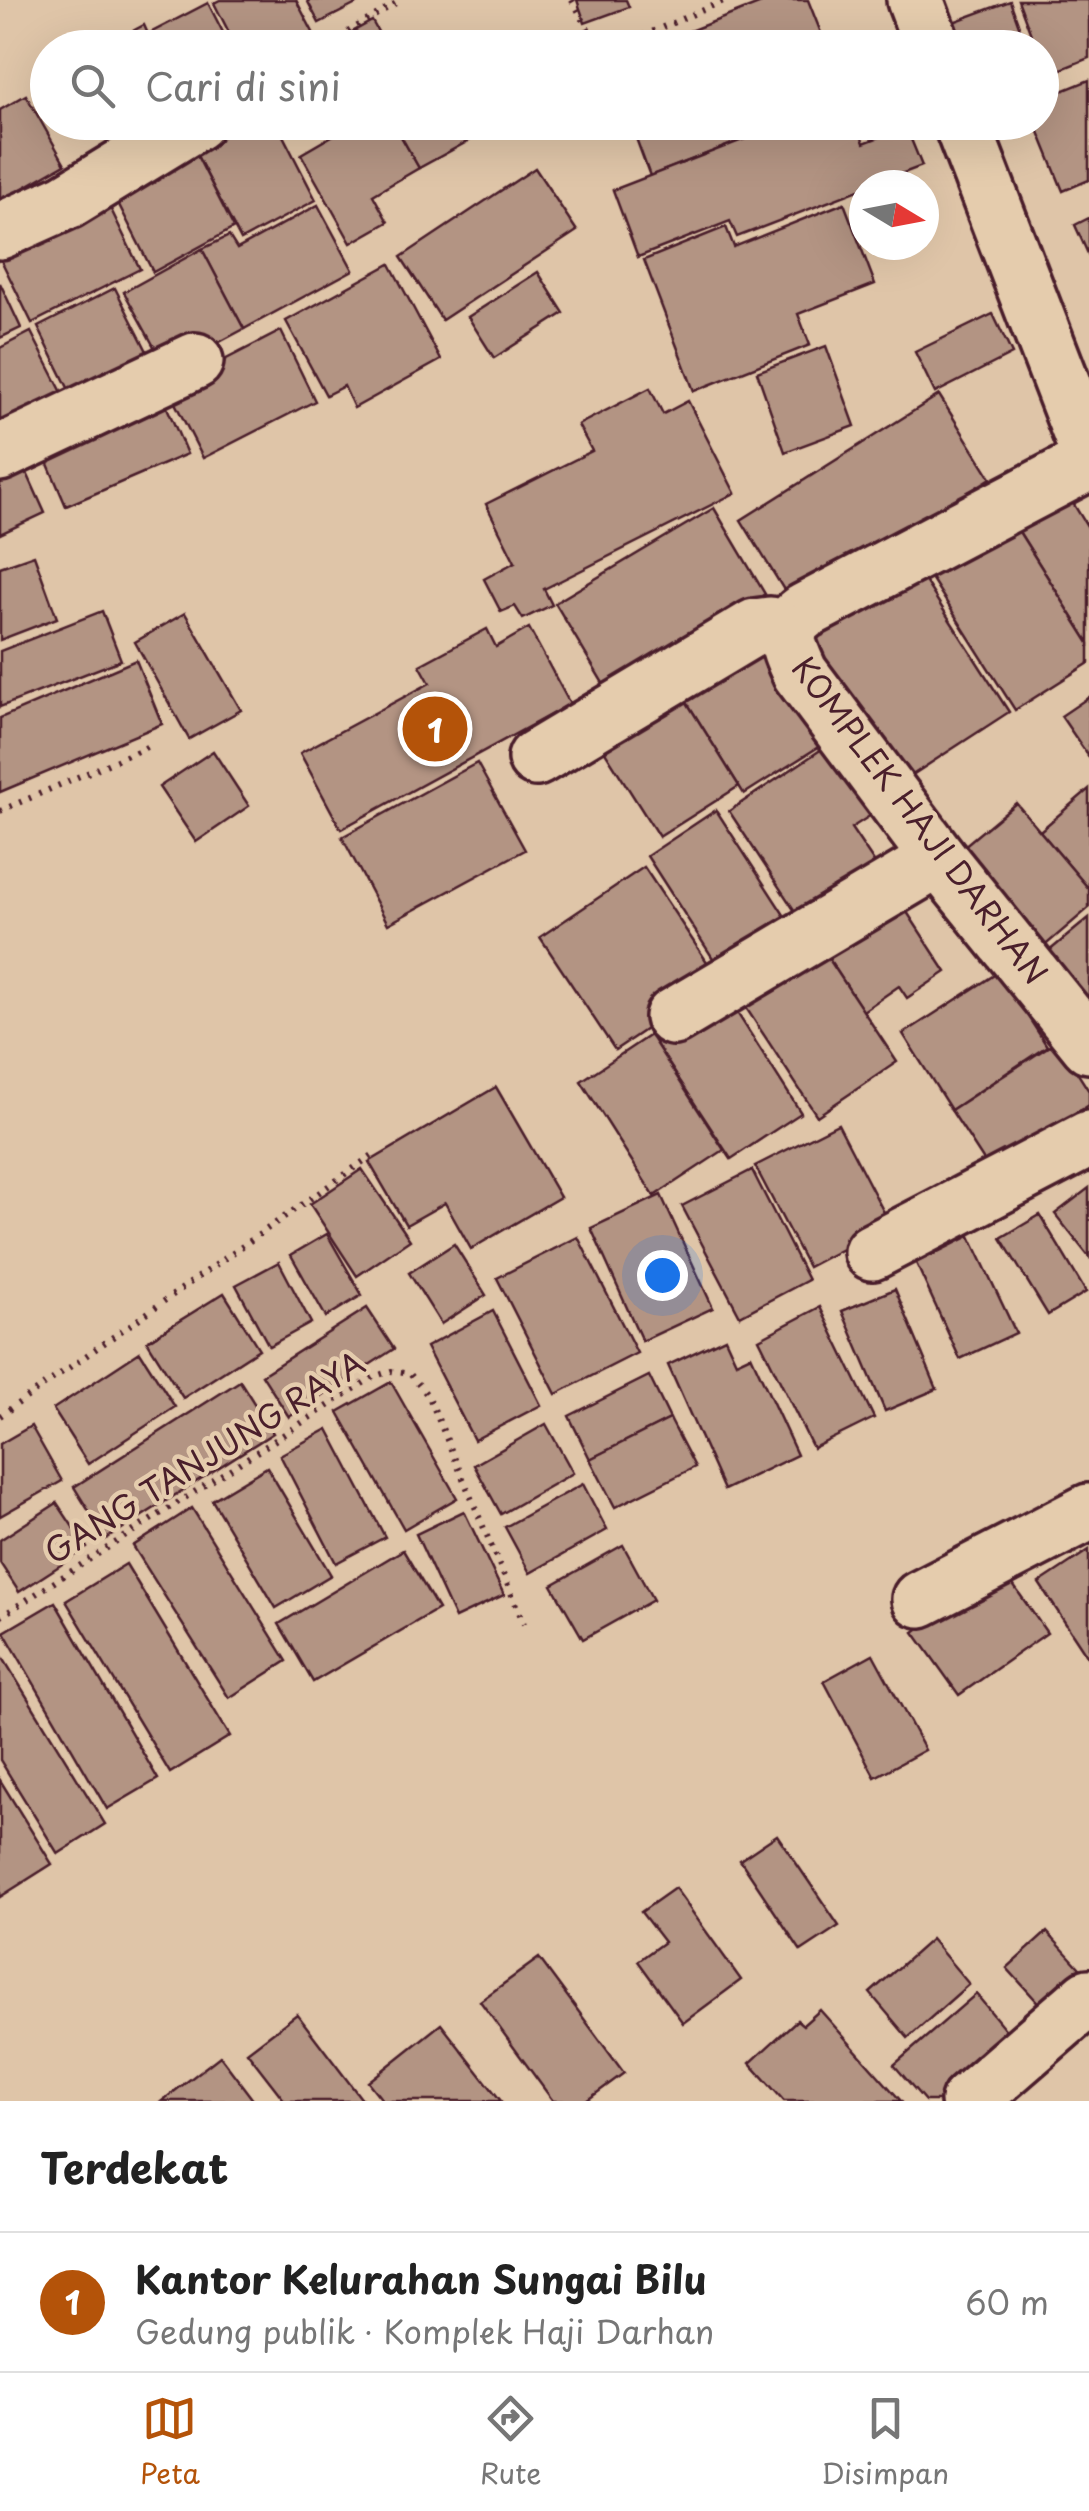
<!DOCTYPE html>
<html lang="id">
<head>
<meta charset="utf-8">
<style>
	body { margin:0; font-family:"Playpen Sans",sans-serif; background:#f2f2f2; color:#222 }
	.compass { position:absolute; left:849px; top:170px; width:90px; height:90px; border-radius:50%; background:#fff; box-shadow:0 10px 40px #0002; rotate:100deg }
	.you { position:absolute; left:662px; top:1275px; width:35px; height:35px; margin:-25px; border:8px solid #fff; border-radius:50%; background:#1a73e8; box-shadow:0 0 0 15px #1a73e833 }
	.badge { display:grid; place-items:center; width:65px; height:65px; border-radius:50%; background:#b45309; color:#fff; font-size:32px; font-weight:700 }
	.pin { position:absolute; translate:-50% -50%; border:5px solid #fff; box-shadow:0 2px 10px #0006 }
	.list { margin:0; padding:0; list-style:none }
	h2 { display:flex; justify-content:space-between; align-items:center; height:130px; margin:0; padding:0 40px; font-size:42px }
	h2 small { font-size:32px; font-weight:400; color:#767676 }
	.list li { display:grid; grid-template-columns:65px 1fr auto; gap:30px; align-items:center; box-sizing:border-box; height:140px; padding:0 40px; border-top:2px solid #e0e0e0 }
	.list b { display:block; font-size:38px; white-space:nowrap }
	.list p { margin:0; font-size:32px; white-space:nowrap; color:#767676 }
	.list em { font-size:32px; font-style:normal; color:#767676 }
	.icon { flex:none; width:55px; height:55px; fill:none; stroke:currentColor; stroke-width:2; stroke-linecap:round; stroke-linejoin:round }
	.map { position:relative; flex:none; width:1089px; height:2101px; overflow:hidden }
	.search { position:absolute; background:#fff; box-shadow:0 10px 40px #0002; left:30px; right:30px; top:30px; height:110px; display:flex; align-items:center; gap:25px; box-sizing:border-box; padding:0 35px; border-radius:55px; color:#767676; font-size:38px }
	.sheet { height:270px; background:#fff }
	nav { display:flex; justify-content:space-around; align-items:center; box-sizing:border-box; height:140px; border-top:2px solid #e0e0e0; background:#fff; font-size:28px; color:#767676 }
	nav a { display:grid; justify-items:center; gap:5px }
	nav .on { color:#b45309 }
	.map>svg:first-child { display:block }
	.building { fill:#b39483; stroke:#4a1f2b; stroke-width:2.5 }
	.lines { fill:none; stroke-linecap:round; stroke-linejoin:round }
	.minor-casing { stroke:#4a1f2b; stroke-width:62 }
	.path { stroke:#4a1f2b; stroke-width:6; stroke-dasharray:2.5 8; stroke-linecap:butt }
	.minor { stroke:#e5ccad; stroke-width:55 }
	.labels { text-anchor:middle; stroke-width:9; stroke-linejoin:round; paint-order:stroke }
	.street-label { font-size:32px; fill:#4a1f2b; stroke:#e5ccad }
</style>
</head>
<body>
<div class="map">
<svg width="1089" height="2101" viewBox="0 0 1089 2101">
	<rect width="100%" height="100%" fill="#dfc5a8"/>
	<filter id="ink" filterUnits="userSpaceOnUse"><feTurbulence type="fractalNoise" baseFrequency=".01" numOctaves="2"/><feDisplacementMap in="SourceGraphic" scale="20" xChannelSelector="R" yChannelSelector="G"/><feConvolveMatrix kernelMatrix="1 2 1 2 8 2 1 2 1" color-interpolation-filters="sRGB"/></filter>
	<g filter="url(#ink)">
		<g class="building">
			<path d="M220 0H296L316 38 299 48H237L214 3Z"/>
			<path d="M307 0H364L319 23Z"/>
			<path d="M577 0H626L629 7 585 23Z"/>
			<path d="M769 0H808L827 48H646Z"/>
			<path d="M1018 0H1089V58L1047 75 1042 60V48H1036Z"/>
			<path d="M1010 1 1027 48H953L945 25Z"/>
			<path d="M208 3 231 48H101L144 25 148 34Z"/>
			<path d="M372 21 387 48H331L329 45Z"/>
			<path d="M1089 80V180L1063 191 1035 122H1042V99Z"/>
			<path d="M26 95 65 164 0 201V110Z"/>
			<path d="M243 122H276L316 200 241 240 193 148Z"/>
			<path d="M356 122H393L419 168 373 195 388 222 351 243 301 154Z"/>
			<path d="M393 122H479L485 132 419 168Z"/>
			<path d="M630 122H789L650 176Z"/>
			<path d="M789 122H856L864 143 906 127 922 166 872 185H864V188L737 237 730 221 638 257 613 190Z"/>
			<path d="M193 148 234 228 153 272 112 191Z"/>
			<path d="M535 168 577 231 442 320 401 257Z"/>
			<path d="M102 191 140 269 32 323 0 258Z"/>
			<path d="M844 203 875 284 798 314 810 345 694 391 644 260 726 227 734 247Z"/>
			<path d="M318 205 353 270 244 329 202 249 229 236 237 249Z"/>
			<path d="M1089 218V256L1075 225Z"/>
			<path d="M202 249 244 329 167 370 124 292Z"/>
			<path d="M390 264 441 360 354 408 344 386 326 395 286 321Z"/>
			<path d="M538 272 564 313 494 358 468 317Z"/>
			<path d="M0 283 21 328 0 338Z"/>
			<path d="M115 288 156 369 78 408 38 327Z"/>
			<path d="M993 314 1012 354 935 393 915 352Z"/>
			<path d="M281 331 315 401 203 458 168 389Z"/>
			<path d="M31 332 70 408 0 444V348Z"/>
			<path d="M826 346 855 426 785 452 757 372Z"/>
			<path d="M650 388 663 414 688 401 735 493 544 589 552 605 523 619 515 606 501 612 484 579 515 562 486 504 592 451 578 425Z"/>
			<path d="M160 391 187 454 66 506 39 443Z"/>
			<path d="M939 395 991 478 792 603 741 520Z"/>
			<path d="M18 453 45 513 0 534V461Z"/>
			<path d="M1063 487 1089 529V643L1011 519Z"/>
			<path d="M714 508 765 594 607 690 555 603Z"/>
			<path d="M1011 519 1089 643V663L1015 710 928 573Z"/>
			<path d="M34 555 57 618 0 640V567Z"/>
			<path d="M912 561 1009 712 900 783 803 632Z"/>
			<path d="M102 611 121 660 0 707V651Z"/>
			<path d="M185 613 241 710 189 739 135 642Z"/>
			<path d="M529 628 570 704 341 829 300 753 430 683 420 665 487 629 496 647Z"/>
			<path d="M757 638 823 744 744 794 678 688Z"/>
			<path d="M136 660 162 724 0 792V718Z"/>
			<path d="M678 688 739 786 659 837 597 739Z"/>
			<path d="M1089 697V757L1061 716Z"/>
			<path d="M831 743 876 812 851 828 886 880 808 931 729 811Z"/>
			<path d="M213 751 249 806 196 842 159 787Z"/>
			<path d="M477 763 525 850 388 924 342 837Z"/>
			<path d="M1089 789V889L1040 831Z"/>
			<path d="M1016 803 1089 889V908L1034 955 951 857Z"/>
			<path d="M716 810 786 918 716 963 647 856Z"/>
			<path d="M644 867 719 980 615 1050 540 937Z"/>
			<path d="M894 892 946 972 907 998 899 986 863 1011 819 944Z"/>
			<path d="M1089 918V1035L1031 966Z"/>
			<path d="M819 944 897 1062 817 1116 739 997Z"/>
			<path d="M999 972 1047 1046 951 1110 903 1034Z"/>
			<path d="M722 989 801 1113 731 1159 650 1035Z"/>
			<path d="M650 1035 724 1150 654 1196 581 1081Z"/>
			<path d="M1057 1041 1089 1091V1105L990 1170 951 1110Z"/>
			<path d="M496 1087 560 1197 471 1249 445 1203 406 1225 369 1162Z"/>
			<path d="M838 1124 890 1224 808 1267 755 1166Z"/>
			<path d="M362 1169 410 1240 357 1276 310 1204Z"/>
			<path d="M752 1170 808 1280 740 1316 682 1206Z"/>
			<path d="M1089 1188V1257L1055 1214Z"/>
			<path d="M661 1195 713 1308 642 1341 591 1228Z"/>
			<path d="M1040 1215 1086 1292 1048 1315 1001 1238Z"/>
			<path d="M327 1234 362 1295 326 1317 291 1255Z"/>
			<path d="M970 1236 1016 1333 960 1359 916 1263Z"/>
			<path d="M578 1237 637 1353 556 1394 497 1278Z"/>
			<path d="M454 1244 486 1295 441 1324 409 1273Z"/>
			<path d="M279 1262 311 1323 269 1346 236 1285Z"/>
			<path d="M895 1289 937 1389 885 1411 842 1311Z"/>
			<path d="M224 1293 259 1349 183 1398 147 1341Z"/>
			<path d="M820 1307 874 1418 813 1448 759 1339Z"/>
			<path d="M367 1308 394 1349 289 1417 262 1375Z"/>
			<path d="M493 1311 541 1405 474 1440 426 1347Z"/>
			<path d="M725 1338 736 1362 751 1355 797 1455 724 1490 668 1365Z"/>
			<path d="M140 1352 175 1407 88 1464 53 1409Z"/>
			<path d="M649 1376 670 1419 590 1459 569 1416Z"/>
			<path d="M240 1381 273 1433 106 1539 74 1487Z"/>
			<path d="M391 1382 457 1498 404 1529 338 1412Z"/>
			<path d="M670 1419 695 1467 615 1507 590 1459Z"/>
			<path d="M546 1424 573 1473 501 1514 474 1465Z"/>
			<path d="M31 1426 62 1481 0 1516V1444Z"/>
			<path d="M328 1429 385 1537 336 1563 280 1455Z"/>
			<path d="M267 1467 331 1575 276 1608 212 1500Z"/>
			<path d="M583 1484 607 1530 530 1573 505 1527Z"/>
			<path d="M57 1503 87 1548 19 1592 0 1563V1540Z"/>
			<path d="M192 1508 287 1661 229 1698 133 1546Z"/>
			<path d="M464 1511 504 1595 455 1618 416 1534Z"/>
			<path d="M623 1545 653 1600 583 1639 552 1585Z"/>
			<path d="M403 1550 438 1609 313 1682 279 1624Z"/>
			<path d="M1089 1550V1659L1039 1583Z"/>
			<path d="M126 1564 230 1736 170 1773 66 1601Z"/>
			<path d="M1002 1569 1047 1633 959 1695 914 1632Z"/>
			<path d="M55 1602 158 1779 107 1809 4 1632Z"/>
			<path d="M0 1653 105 1824 58 1854 0 1760Z"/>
			<path d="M873 1654 925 1750 875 1777 824 1681Z"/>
			<path d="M0 1780 52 1864 0 1897Z"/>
			<path d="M777 1835 839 1926 801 1951 740 1860Z"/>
			<path d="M675 1888 741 1980 683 2023 638 1961 664 1942 641 1912Z"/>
			<path d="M1047 1932 1089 1978 1053 2019 1007 1968Z"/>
			<path d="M931 1939 969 1984 908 2038 870 1993Z"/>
			<path d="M539 1958 624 2073 586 2101H553L480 2001Z"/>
			<path d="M976 1994 1015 2041 945 2101H925L894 2065Z"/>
			<path d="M820 2010 901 2101H784L750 2063 797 2020 803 2025Z"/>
			<path d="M297 2014 363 2101H285L247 2052Z"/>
			<path d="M441 2024 501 2101H383L368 2082Z"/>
			<path d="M220 2056 254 2101H162Z"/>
		</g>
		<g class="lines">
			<defs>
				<g id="minor">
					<path d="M915 0 933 48"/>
					<path d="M961 122 1089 454"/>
					<path d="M0 231 67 201 196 122"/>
					<path d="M0 453 195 361"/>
					<path d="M1089 462 805 611C778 630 789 648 800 673L939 859 1089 1045"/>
					<path d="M536 758 755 627 770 625 788 633"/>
					<path d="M673 1017 939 859"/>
					<path d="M872 1252 1089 1139"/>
					<path d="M920 1599 1089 1512"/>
					<path d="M969 2101 1089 1997"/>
				</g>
			</defs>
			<use href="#minor" class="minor-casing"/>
			<g class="path">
				<path d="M572 0 599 48"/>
				<path d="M321 48 401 0"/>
				<path d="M614 48 726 0"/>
				<path d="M0 811 151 745"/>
				<path d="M0 1416 374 1154"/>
				<path d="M0 1617 373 1377 391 1371 410 1374 429 1397 524 1624"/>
			</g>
			<use href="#minor" class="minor"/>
		</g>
	</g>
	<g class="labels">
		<g class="street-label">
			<text transform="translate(919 821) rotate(53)" y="11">KOMPLEK HAJI DARHAN</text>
			<text transform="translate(205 1458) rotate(-32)" y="11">GANG TANJUNG RAYA</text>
		</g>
	</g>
</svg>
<svg class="compass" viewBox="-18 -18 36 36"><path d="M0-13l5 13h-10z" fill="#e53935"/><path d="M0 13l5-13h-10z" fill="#767676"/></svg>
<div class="you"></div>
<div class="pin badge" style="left:435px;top:729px">1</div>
<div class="search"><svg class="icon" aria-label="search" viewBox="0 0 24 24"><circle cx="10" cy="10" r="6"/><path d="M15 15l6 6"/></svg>Cari di sini</div>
</div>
<section class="sheet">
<h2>Terdekat<small></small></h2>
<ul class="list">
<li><span class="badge">1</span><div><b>Kantor Kelurahan Sungai Bilu</b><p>Gedung publik · Komplek Haji Darhan</p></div><em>60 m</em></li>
</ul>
</section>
<nav>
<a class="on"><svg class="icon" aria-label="map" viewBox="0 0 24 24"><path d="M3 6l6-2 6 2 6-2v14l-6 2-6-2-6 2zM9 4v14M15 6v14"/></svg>Peta</a>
<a><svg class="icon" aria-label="directions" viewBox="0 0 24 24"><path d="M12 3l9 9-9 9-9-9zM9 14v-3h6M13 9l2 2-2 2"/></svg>Rute</a>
<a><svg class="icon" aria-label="saved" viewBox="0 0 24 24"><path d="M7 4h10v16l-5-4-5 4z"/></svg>Disimpan</a>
</nav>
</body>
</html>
